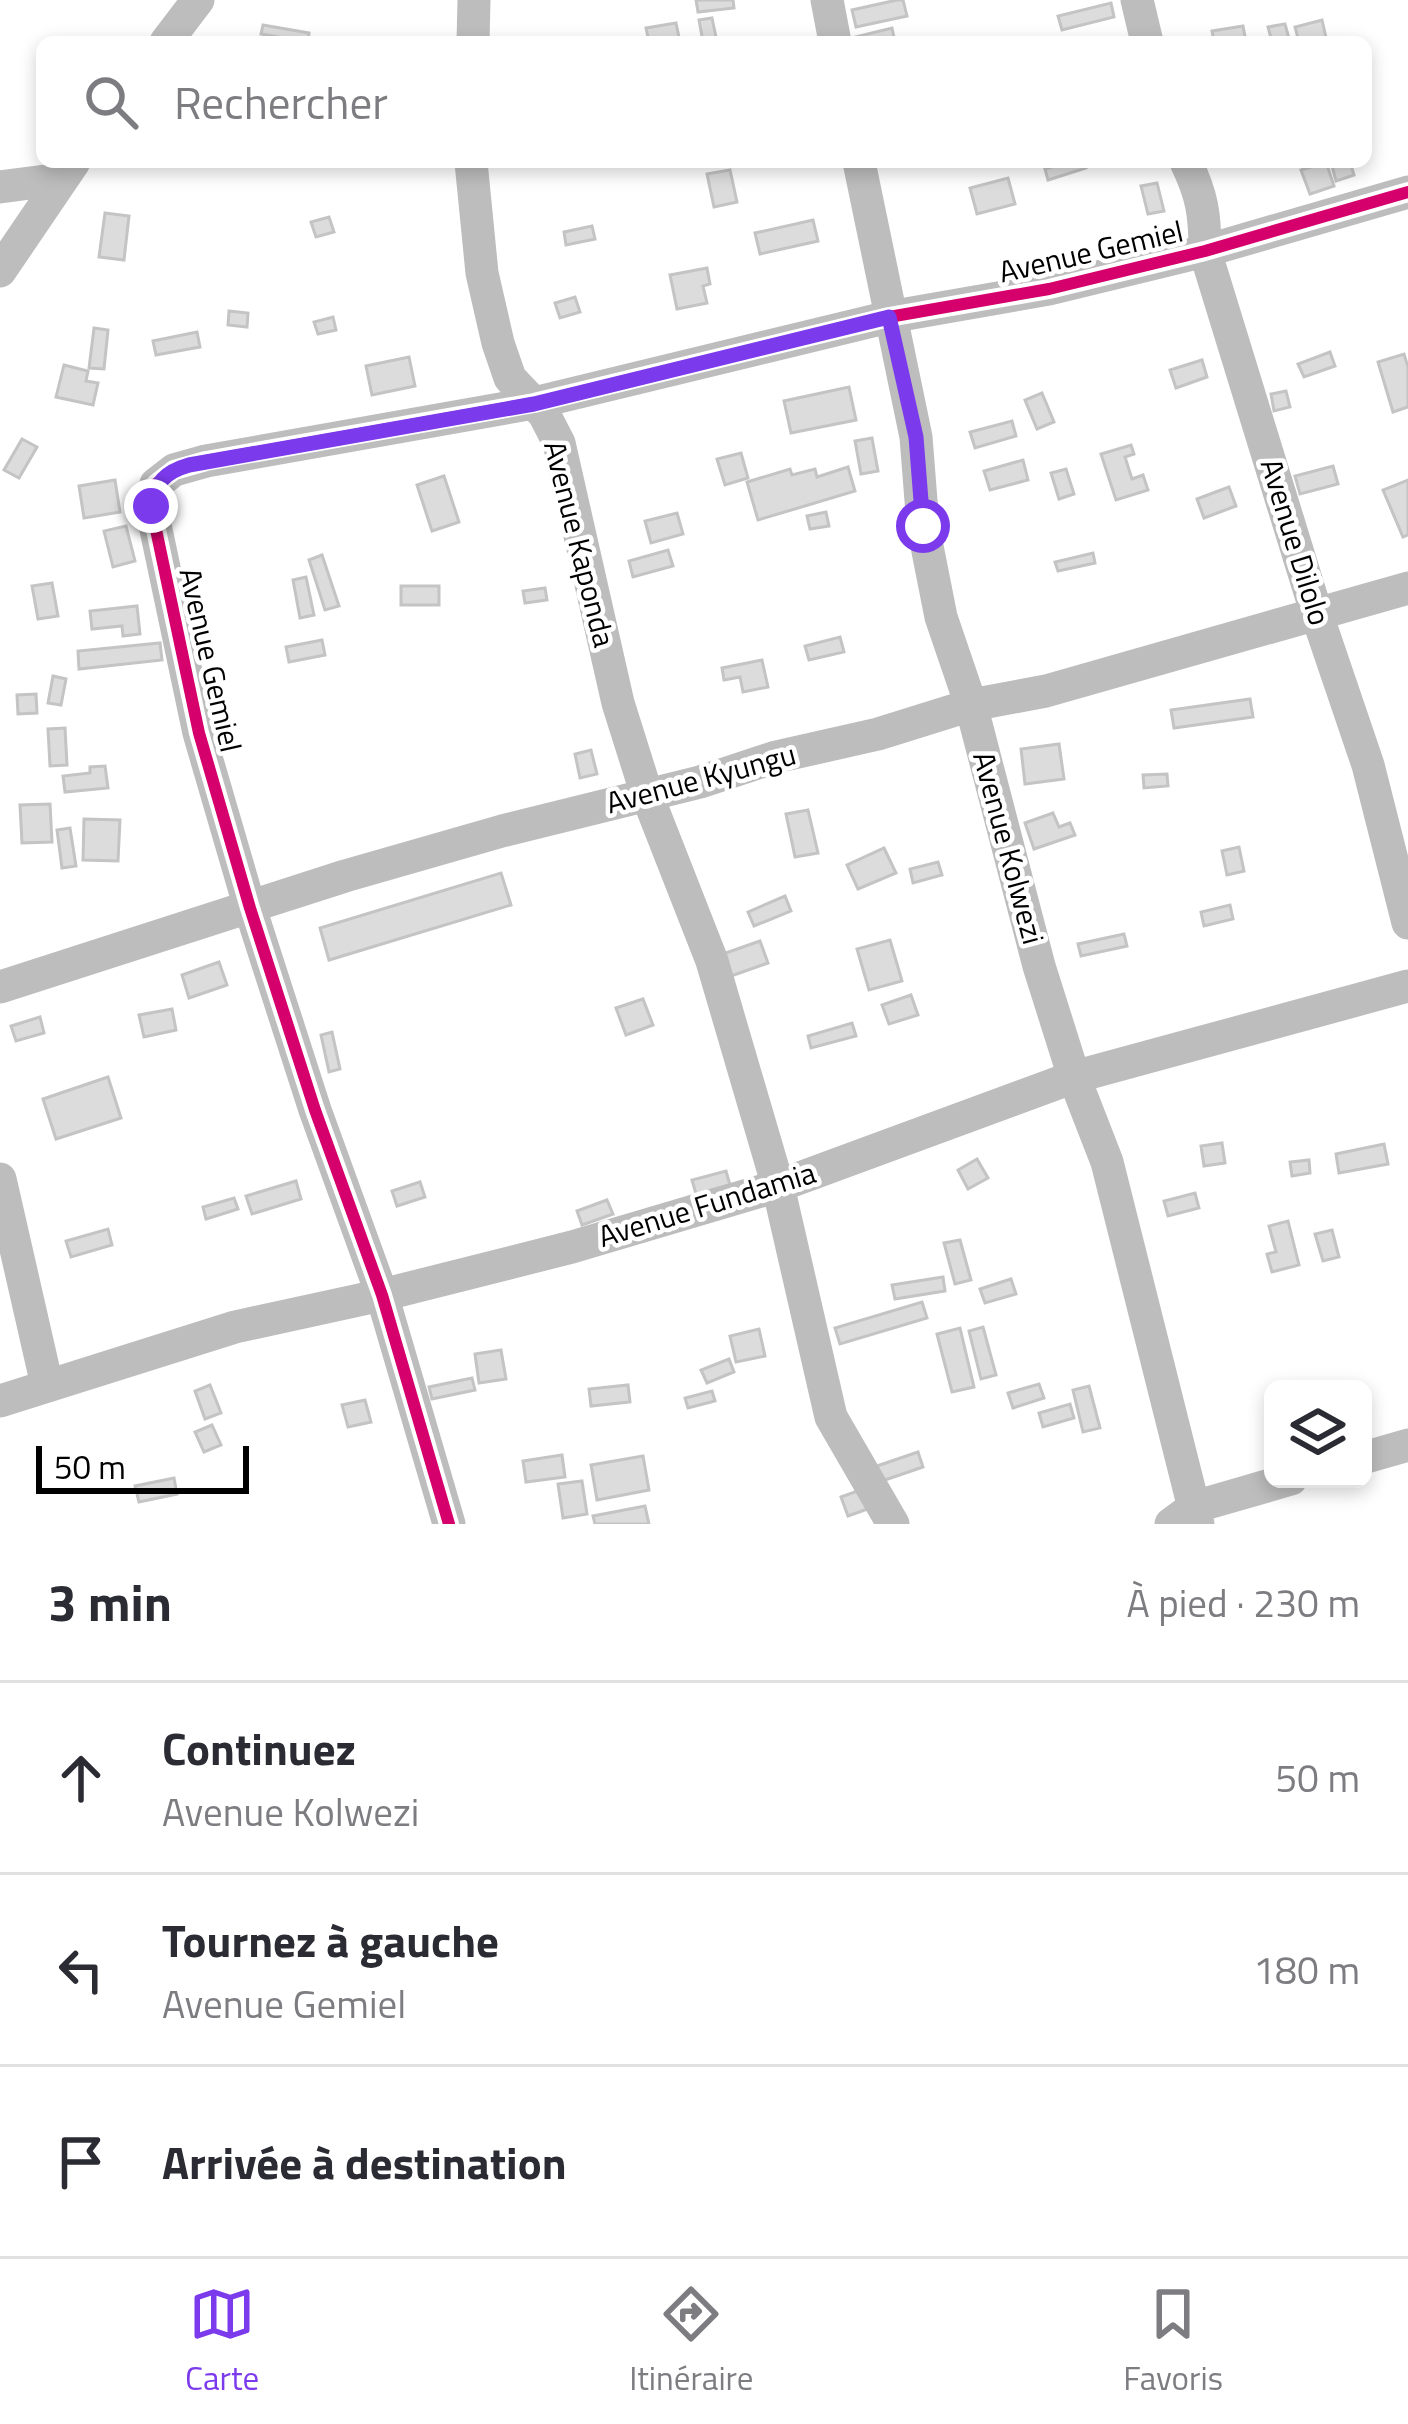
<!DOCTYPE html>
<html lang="fr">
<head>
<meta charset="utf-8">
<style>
	body { margin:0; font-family:"Titillium Web",sans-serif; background:#f7f7f7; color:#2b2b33 }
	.controls { position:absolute; right:36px; bottom:36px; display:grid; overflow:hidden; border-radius:18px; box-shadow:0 6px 18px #0003 }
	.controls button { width:108px; height:108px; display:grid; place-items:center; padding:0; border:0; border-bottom:3px solid #e1e1e2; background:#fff; color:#2b2b33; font:60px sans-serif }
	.scale { position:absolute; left:36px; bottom:30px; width:213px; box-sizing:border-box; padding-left:12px; border:6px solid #000; border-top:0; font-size:33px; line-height:42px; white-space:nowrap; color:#000; -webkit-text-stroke:9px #fff; paint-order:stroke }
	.stop { position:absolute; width:36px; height:36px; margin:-27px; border:9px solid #7c3aed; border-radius:50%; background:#fff }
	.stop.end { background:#7c3aed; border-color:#fff; box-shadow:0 3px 12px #0008 }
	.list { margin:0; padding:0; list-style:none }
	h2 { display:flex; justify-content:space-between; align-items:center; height:156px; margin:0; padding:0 48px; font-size:51px }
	h2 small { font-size:39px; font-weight:400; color:#7c7c81 }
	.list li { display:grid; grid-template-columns:78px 1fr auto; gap:36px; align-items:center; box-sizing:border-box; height:192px; padding:0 48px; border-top:3px solid #e1e1e2 }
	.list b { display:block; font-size:45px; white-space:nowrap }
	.list p { margin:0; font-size:39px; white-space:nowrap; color:#7c7c81 }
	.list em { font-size:39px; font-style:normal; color:#7c7c81 }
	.icon { flex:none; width:66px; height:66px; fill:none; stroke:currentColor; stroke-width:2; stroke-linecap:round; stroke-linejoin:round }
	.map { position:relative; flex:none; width:1408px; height:1524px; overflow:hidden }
	.search { position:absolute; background:#fff; box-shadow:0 6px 18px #0003; left:36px; right:36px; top:36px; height:132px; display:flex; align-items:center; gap:30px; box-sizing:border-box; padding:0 42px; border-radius:18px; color:#7c7c81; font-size:45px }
	.sheet { height:732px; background:#fff }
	nav { display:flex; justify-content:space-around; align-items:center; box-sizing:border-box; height:168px; border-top:3px solid #e1e1e2; background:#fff; font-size:33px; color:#7c7c81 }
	nav a { display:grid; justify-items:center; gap:6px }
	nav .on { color:#7c3aed }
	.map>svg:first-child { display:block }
	.building { fill:#dcdcdc; stroke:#c4c4c4; stroke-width:3 }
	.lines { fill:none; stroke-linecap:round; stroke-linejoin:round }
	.minor { stroke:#bdbdbd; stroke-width:33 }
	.cycleway-casing { stroke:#fff; stroke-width:20 }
	.cycleway { stroke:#d6006c; stroke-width:12 }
	.route { stroke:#7c3aed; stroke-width:15 }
	.labels { text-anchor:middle; stroke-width:9; stroke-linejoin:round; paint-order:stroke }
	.street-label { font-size:30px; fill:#000; stroke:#fff }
</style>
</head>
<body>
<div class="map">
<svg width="1408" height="1524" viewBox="0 0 1408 1524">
	<rect width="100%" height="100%" fill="#fff"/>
	<g class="building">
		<path d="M696 0H733L734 8 698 12Z"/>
		<path d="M897 0H903L907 16 856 27 852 10Z"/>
		<path d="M1111 3 1114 17 1062 30 1058 16Z"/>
		<path d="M712 18 717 42H703L699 20Z"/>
		<path d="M1322 20 1327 42H1299L1295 27Z"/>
		<path d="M676 23 680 42H649L646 28Z"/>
		<path d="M1285 24 1290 42H1272L1268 27Z"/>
		<path d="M263 25 309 33 308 42 261 34Z"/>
		<path d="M1243 26 1246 42H1214L1212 31Z"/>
		<path d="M892 28 895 42H856L855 37Z"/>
		<path d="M1068 162H1085L1086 168 1048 180 1045 169Z"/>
		<path d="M1326 162 1334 186 1310 194 1301 170Z"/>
		<path d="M1331 162H1350L1354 175 1336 181Z"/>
		<path d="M730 170 737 202 714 207 707 174Z"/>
		<path d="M1008 178 1015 204 977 214 970 188Z"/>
		<path d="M1157 183 1164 211 1148 214 1141 186Z"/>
		<path d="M105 213 129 216 124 260 99 257Z"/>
		<path d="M329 217 334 232 316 237 311 222Z"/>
		<path d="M813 220 818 241 760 254 755 233Z"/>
		<path d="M592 226 595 239 566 245 564 232Z"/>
		<path d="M707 268 710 284 703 286 707 303 677 309 670 275Z"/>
		<path d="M575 297 580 312 560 318 555 303Z"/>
		<path d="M229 311 248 313 247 327 228 325Z"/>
		<path d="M333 317 336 330 318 334 314 322Z"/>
		<path d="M94 328 108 330 104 369 89 368Z"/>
		<path d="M197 332 200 347 156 355 153 341Z"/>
		<path d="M1330 352 1335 366 1304 377 1298 364Z"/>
		<path d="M1404 354 1408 367V407L1393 412 1378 362Z"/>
		<path d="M409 357 415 386 372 395 366 366Z"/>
		<path d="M1202 360 1207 377 1176 388 1170 370Z"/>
		<path d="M64 365 88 371 86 381 98 383 93 405 56 397Z"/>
		<path d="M849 387 856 420 791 433 784 401Z"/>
		<path d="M1286 391 1290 407 1274 411 1271 394Z"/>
		<path d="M1042 393 1054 422 1037 429 1025 400Z"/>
		<path d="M1012 421 1016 436 975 448 970 432Z"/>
		<path d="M872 438 878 471 861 474 855 441Z"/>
		<path d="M22 439 37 447 19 478 4 470Z"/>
		<path d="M1131 445 1134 454 1125 457 1132 479 1143 475 1148 490 1116 500 1101 454Z"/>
		<path d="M741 453 748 478 725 485 717 459Z"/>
		<path d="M1023 460 1028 480 990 490 984 471Z"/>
		<path d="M1333 466 1338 484 1300 494 1295 476Z"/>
		<path d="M848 467 855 491 758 520 747 482 790 469 792 475 815 469 817 477Z"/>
		<path d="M1066 469 1074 494 1059 499 1051 473Z"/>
		<path d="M444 476 459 522 432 531 417 485Z"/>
		<path d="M115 480 120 512 84 518 79 486Z"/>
		<path d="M1408 480V535L1403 537 1383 490Z"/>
		<path d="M1229 487 1236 506 1204 518 1197 499Z"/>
		<path d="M826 512 829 526 810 529 807 516Z"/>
		<path d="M677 513 683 534 651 543 645 521Z"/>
		<path d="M126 526 135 561 113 567 104 531Z"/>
		<path d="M668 550 673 566 633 577 629 561Z"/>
		<path d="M1093 553 1095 563 1058 571 1055 562Z"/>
		<path d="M322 555 339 606 325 610 309 560Z"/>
		<path d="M306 577 314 615 300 618 293 580Z"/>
		<path d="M52 583 58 616 38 619 32 586Z"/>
		<rect x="401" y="586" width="38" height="19"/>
		<path d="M545 588 547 600 525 603 523 591Z"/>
		<path d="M137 606 140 634 123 636 122 626 92 629 90 611Z"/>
		<path d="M840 637 844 652 809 660 805 646Z"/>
		<path d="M322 640 325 655 289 662 286 647Z"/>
		<path d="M160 643 162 660 79 669 78 651Z"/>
		<path d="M762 660 768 687 743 692 740 677 724 680 722 668Z"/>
		<path d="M53 676 66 679 61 705 48 703Z"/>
		<path d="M36 694 37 713 18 714 17 695Z"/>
		<path d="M1250 699 1253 717 1174 728 1171 710Z"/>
		<path d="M65 728 67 765 50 766 48 729Z"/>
		<path d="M230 729 235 750 220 753 216 732Z"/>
		<path d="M1059 744 1064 779 1025 784 1021 749Z"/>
		<path d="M591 750 597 774 580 778 575 754Z"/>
		<path d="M105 766 108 788 65 792 63 776 90 773V767Z"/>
		<path d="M1167 774 1168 786 1144 788 1143 775Z"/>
		<path d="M50 804 52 842 22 843 20 805Z"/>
		<path d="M808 810 818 853 795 857 786 814Z"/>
		<path d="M1053 813 1059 827 1070 823 1075 835 1034 849 1025 823Z"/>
		<path d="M84 819 120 820 118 861 83 860Z"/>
		<path d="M70 828 76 866 62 868 57 830Z"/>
		<path d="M1239 847 1244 871 1227 875 1222 851Z"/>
		<path d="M884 848 896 873 858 889 847 865Z"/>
		<path d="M938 862 942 875 913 883 910 869Z"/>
		<path d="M501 873 511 905 329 960 320 928Z"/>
		<path d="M785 896 791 911 754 926 748 912Z"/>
		<path d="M1230 905 1233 919 1204 926 1201 912Z"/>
		<path d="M1124 934 1127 946 1081 956 1078 944Z"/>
		<path d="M890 940 902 981 869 990 857 949Z"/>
		<path d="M760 941 768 963 731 976 723 954Z"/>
		<path d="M219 962 227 985 189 998 182 975Z"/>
		<path d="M911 995 918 1015 889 1024 882 1005Z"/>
		<path d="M643 999 653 1025 626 1035 616 1008Z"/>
		<path d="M172 1009 176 1030 144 1037 139 1015Z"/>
		<path d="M40 1017 44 1033 16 1041 11 1026Z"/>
		<path d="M852 1023 856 1036 811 1048 808 1036Z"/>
		<path d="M332 1032 340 1069 329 1072 321 1035Z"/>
		<path d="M108 1077 121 1118 56 1139 43 1099Z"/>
		<path d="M1222 1143 1225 1163 1204 1166 1201 1146Z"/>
		<path d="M1384 1144 1388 1164 1339 1173 1336 1154Z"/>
		<path d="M977 1159 988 1178 968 1189 958 1170Z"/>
		<path d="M1309 1160 1310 1173 1292 1176 1290 1162Z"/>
		<path d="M726 1171 730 1185 696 1194 692 1180Z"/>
		<path d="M296 1181 301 1199 252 1214 246 1196Z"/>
		<path d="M420 1182 425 1197 397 1206 392 1191Z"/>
		<path d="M1195 1193 1199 1208 1168 1216 1164 1201Z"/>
		<path d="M234 1198 238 1209 206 1219 203 1207Z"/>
		<path d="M607 1200 613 1214 582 1225 577 1211Z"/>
		<path d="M1288 1221 1299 1265 1272 1272 1267 1254 1276 1252 1269 1226Z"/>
		<path d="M108 1229 112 1245 71 1257 66 1241Z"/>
		<path d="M1332 1230 1339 1257 1323 1261 1315 1234Z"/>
		<path d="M960 1240 971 1280 955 1284 944 1243Z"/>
		<path d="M943 1277 945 1291 895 1299 892 1285Z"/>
		<path d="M1011 1279 1016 1294 985 1303 980 1289Z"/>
		<path d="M922 1302 927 1318 840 1344 835 1328Z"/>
		<path d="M983 1327 996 1375 981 1379 969 1331Z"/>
		<path d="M960 1328 974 1387 952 1392 937 1334Z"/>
		<path d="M759 1329 765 1356 736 1362 730 1336Z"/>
		<path d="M501 1350 506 1379 479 1383 475 1354Z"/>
		<path d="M729 1359 734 1372 707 1383 701 1370Z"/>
		<path d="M472 1378 475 1390 432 1399 429 1387Z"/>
		<path d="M1039 1384 1044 1398 1013 1408 1008 1393Z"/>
		<path d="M210 1385 221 1413 205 1419 195 1391Z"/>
		<path d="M628 1385 630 1402 591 1406 589 1389Z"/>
		<path d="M1089 1386 1100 1428 1083 1432 1073 1390Z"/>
		<path d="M712 1391 715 1401 688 1408 685 1398Z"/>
		<path d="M365 1400 371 1422 348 1427 342 1405Z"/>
		<path d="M1070 1404 1074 1418 1043 1427 1039 1413Z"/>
		<path d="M212 1425 221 1445 204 1452 195 1432Z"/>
		<path d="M918 1452 923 1467 879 1482 874 1467Z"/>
		<path d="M562 1455 565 1477 526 1482 523 1461Z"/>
		<path d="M643 1456 649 1490 597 1500 591 1465Z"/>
		<path d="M174 1478 177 1494 139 1502 135 1486Z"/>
		<path d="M582 1481 587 1514 563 1518 558 1484Z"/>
		<path d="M866 1488 873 1507 848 1516 841 1497Z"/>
		<path d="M645 1506 649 1524H595L593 1516Z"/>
	</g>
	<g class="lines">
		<g class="minor">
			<path d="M827 0 835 42"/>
			<path d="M1137 0 1147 42"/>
			<path d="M166 42 198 0"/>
			<path d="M473 42 474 0"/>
			<path d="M471 162 482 273 498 343 510 378 544 414 559 443 618 703 647 795 712 961 778 1186 831 1417 893 1524"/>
			<path d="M859 162 916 437 923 526 941 617 971 705 1039 966 1074 1077 1107 1162 1198 1524"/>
			<path d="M1186 162C1202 195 1205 214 1205 251L1317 615 1368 765 1408 923"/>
			<path d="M0 187 61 179"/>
			<path d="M0 271 74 162"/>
			<path d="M0 987 345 876 502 831 700 782 776 757 878 734 971 705 1046 691 1408 588"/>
			<path d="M0 1179 47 1385"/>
			<path d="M0 1401 235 1327 382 1295 572 1247 778 1186 1074 1077 1408 986"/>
			<path d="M1363 1458 1408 1445"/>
			<path d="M449 1524 382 1295 315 1110 250 908 199 733 151 506 156 484 174 470 206 461 534 403 889 317 1049 289 1205 251 1408 192"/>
			<path d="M1171 1524 1194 1507 1291 1479"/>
		</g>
		<defs>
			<path id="cycleway" d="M449 1524 382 1295 315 1110 250 908 199 733 151 506 156 484 174 470 206 461 534 403 889 317 1049 289 1205 251 1408 192"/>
		</defs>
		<use href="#cycleway" class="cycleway-casing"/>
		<use href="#cycleway" class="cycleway"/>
	</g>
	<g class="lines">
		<path class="route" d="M151 506C156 482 165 472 189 465L534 404 889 317 916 437 923 526"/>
	</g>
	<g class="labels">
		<g class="street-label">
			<text transform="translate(1091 252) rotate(-13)" y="10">Avenue Gemiel</text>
			<text transform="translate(1295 542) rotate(73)" y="10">Avenue Dilolo</text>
			<text transform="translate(579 544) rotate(76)" y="10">Avenue Kaponda</text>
			<text transform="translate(210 660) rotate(77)" y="10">Avenue Gemiel</text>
			<text transform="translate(701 779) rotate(-15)" y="10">Avenue Kyungu</text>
			<text transform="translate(1008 848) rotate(75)" y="10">Avenue Kolwezi</text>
			<text transform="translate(707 1205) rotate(-17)" y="10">Avenue Fundamia</text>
		</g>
	</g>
</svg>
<div class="controls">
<button><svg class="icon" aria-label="layers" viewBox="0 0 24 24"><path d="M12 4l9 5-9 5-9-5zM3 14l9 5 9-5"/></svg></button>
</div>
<div class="scale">50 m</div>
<div class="stop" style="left:923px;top:526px"></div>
<div class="stop end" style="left:151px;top:506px"></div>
<div class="search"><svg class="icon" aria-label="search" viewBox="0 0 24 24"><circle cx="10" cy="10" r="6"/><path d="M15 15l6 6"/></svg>Rechercher</div>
</div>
<section class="sheet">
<h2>3 min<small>À pied · 230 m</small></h2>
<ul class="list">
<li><svg class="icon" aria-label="ahead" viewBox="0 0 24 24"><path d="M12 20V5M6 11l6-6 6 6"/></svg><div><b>Continuez</b><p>Avenue Kolwezi</p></div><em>50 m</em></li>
<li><svg class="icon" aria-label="left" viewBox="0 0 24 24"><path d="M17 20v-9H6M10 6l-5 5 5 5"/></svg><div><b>Tournez à gauche</b><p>Avenue Gemiel</p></div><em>180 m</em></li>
<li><svg class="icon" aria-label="arrive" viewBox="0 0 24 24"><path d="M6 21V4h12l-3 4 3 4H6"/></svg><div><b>Arrivée à destination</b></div></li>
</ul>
</section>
<nav>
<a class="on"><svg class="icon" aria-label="map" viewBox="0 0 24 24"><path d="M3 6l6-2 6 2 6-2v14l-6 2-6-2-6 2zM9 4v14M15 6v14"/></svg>Carte</a>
<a><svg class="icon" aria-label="directions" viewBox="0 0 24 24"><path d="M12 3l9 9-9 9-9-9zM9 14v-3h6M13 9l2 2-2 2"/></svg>Itinéraire</a>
<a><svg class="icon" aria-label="saved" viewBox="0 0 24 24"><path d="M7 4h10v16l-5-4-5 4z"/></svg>Favoris</a>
</nav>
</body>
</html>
